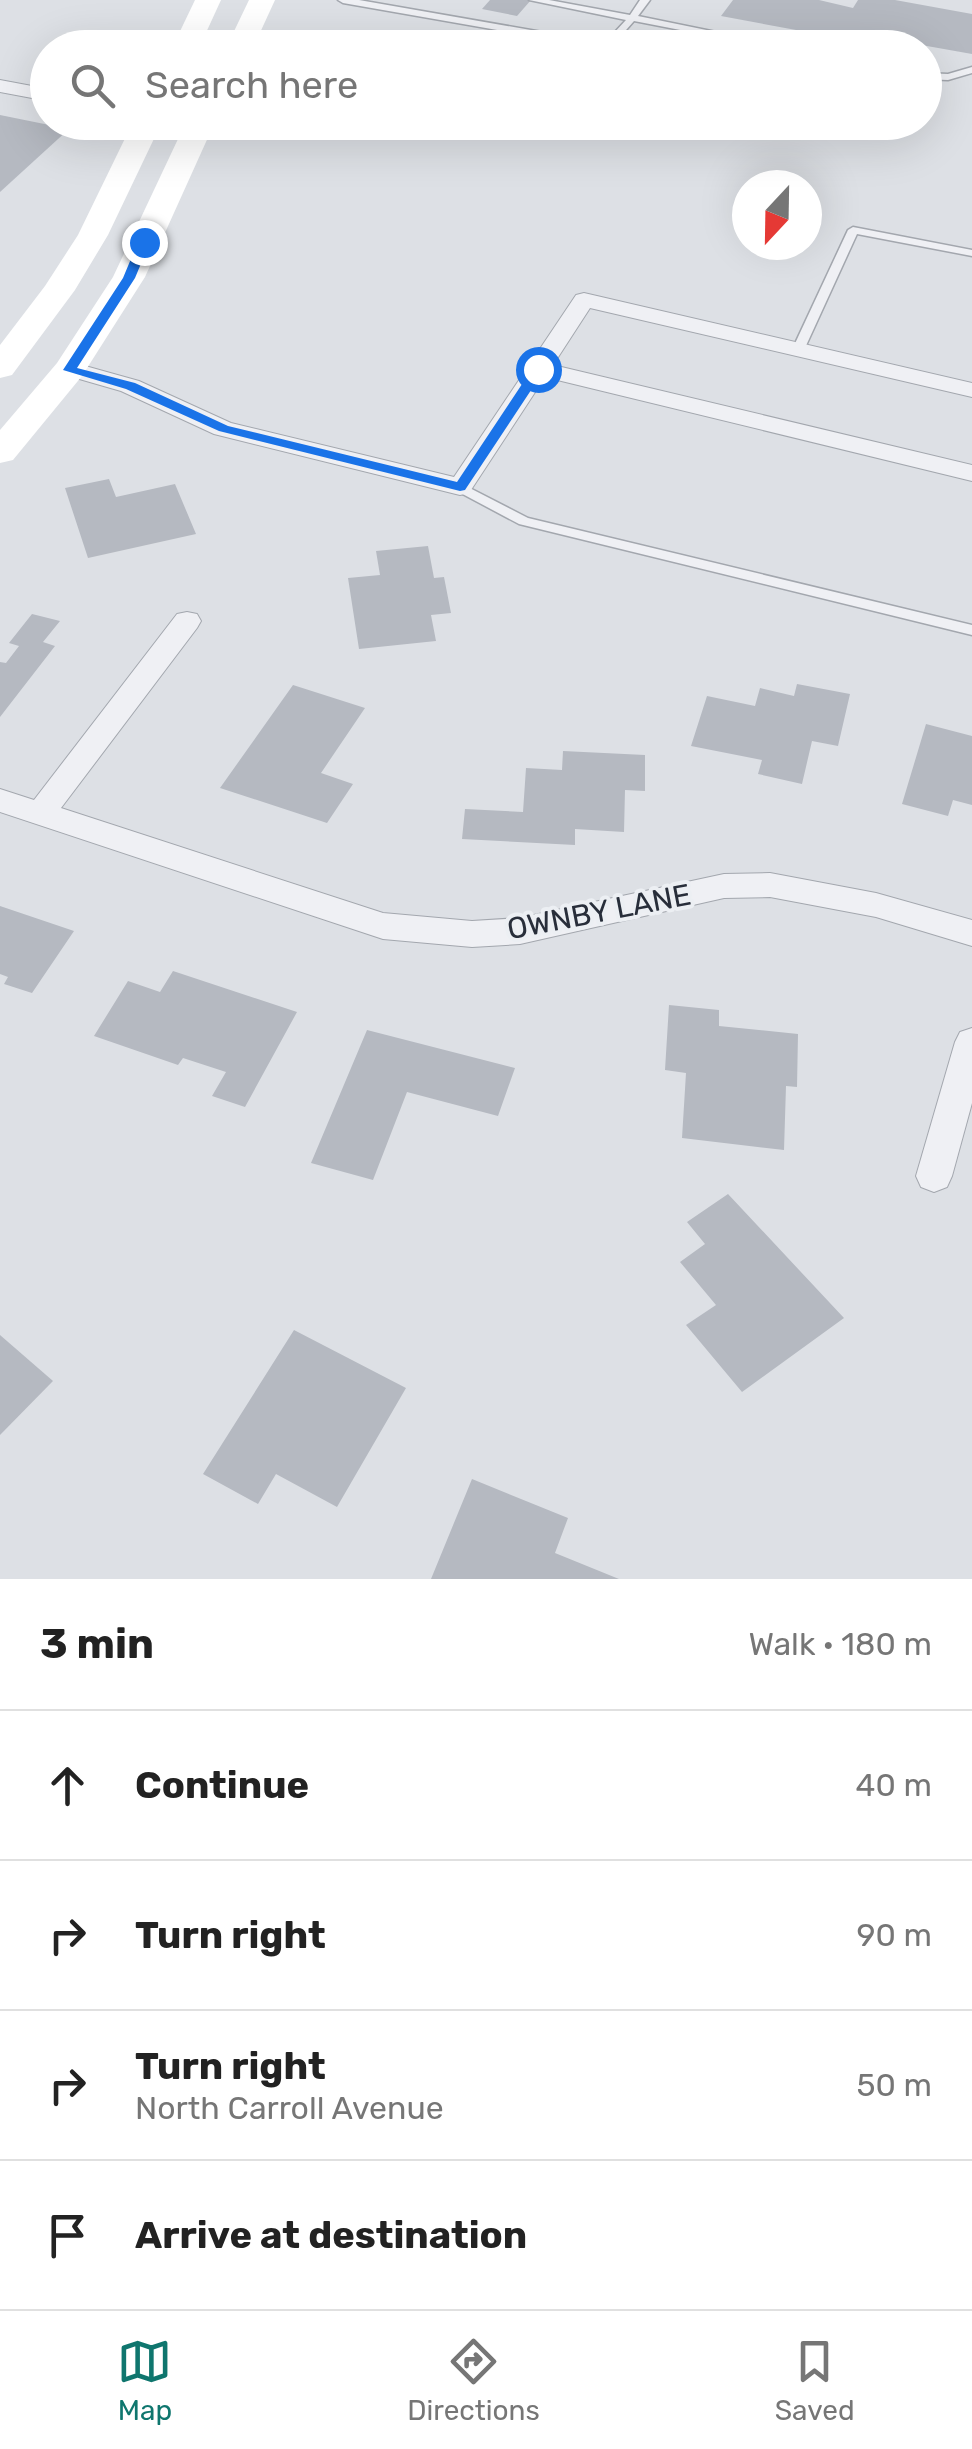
<!DOCTYPE html>
<html lang="en">
<head>
<meta charset="utf-8">
<style>
	body { margin:0; font-family:Rubik,sans-serif; background:#f2f2f2; color:#222 }
	.compass { position:absolute; left:732px; top:170px; width:90px; height:90px; border-radius:50%; background:#fff; box-shadow:0 10px 40px #0002; rotate:202deg }
	.stop { position:absolute; width:30px; height:30px; margin:-22px; border:8px solid #1a73e8; border-radius:50%; background:#fff }
	.stop.end { background:#1a73e8; border-color:#fff; box-shadow:0 2px 10px #0008 }
	.list { margin:0; padding:0; list-style:none }
	h2 { display:flex; justify-content:space-between; align-items:center; height:130px; margin:0; padding:0 40px; font-size:42px }
	h2 small { font-size:32px; font-weight:400; color:#767676 }
	.list li { display:grid; grid-template-columns:65px 1fr auto; gap:30px; align-items:center; box-sizing:border-box; height:150px; padding:0 40px; border-top:2px solid #e0e0e0 }
	.list b { display:block; font-size:38px; white-space:nowrap }
	.list p { margin:0; font-size:32px; white-space:nowrap; color:#767676 }
	.list em { font-size:32px; font-style:normal; color:#767676 }
	.icon { flex:none; width:55px; height:55px; fill:none; stroke:currentColor; stroke-width:2; stroke-linecap:round; stroke-linejoin:round }
	.map { position:relative; flex:none; width:972px; height:1579px; overflow:hidden }
	.search { position:absolute; background:#fff; box-shadow:0 10px 40px #0002; left:30px; right:30px; top:30px; height:110px; display:flex; align-items:center; gap:25px; box-sizing:border-box; padding:0 35px; border-radius:55px; color:#767676; font-size:38px }
	.sheet { height:730px; background:#fff }
	nav { display:flex; justify-content:space-around; align-items:center; box-sizing:border-box; height:140px; border-top:2px solid #e0e0e0; background:#fff; font-size:28px; color:#767676 }
	nav a { display:grid; justify-items:center; gap:5px }
	nav .on { color:#0f766e }
	.map>svg:first-child { display:block }
	.building { fill:#b5b9c1 }
	.lines { fill:none; stroke-linecap:round; stroke-linejoin:round }
	.lane-casing { stroke:#a3a7ae; stroke-width:3 }
	.street-casing { stroke:#a3a7ae; stroke-width:2 }
	.lane { fill:#eff0f4; fill-rule:evenodd }
	.street { fill:#eff0f4; fill-rule:evenodd }
	.secondary { fill:#fff; fill-rule:evenodd }
	.route { fill:#1a73e8 }
	.labels { text-anchor:middle; stroke-width:8; stroke-linejoin:round; paint-order:stroke }
	.street-label { font-size:30px; fill:#282e3a; stroke:#eceff3 }
</style>
</head>
<body>
<div class="map">
<svg width="972" height="1579" viewBox="0 0 972 1579">
	<rect width="100%" height="100%" fill="#dde0e5"/>
	<g class="building">
		<path d="M490 0H531L517 16 482 9Z"/>
		<path d="M733 0H819L853 8 858 0H895L972 14V54L848 32 840 45 792 35 796 30 721 16Z"/>
		<path d="M0 115 69 129 0 192Z"/>
		<path d="M109 479 116 497 175 484 196 534 88 558 65 488Z"/>
		<path d="M428 546 434 578 444 577 451 613 431 615 436 641 359 649 348 578 380 575 376 551Z"/>
		<path d="M32 614 60 621 43 642 55 646 0 717V662L6 663 19 646 9 643Z"/>
		<path d="M797 684 850 694 838 746 812 741 802 784 758 774 762 760 691 746 707 696 755 706 760 688 794 696Z"/>
		<path d="M293 685 365 708 321 773 353 784 327 823 220 788Z"/>
		<path d="M926 724 972 736V805L953 800 948 816 902 804Z"/>
		<path d="M563 751 645 755V791L625 790 624 832 575 829V845L462 839 465 809 523 812 526 768 562 770Z"/>
		<path d="M0 906 74 931 32 993 4 984 8 977 0 974Z"/>
		<path d="M173 971 297 1012 245 1107 212 1096 226 1072 183 1058 178 1065 94 1036 128 981 160 992Z"/>
		<path d="M669 1005 719 1010V1026L798 1034 797 1087 786 1086 784 1150 682 1138 686 1073 665 1070Z"/>
		<path d="M367 1030 515 1068 498 1116 407 1092 373 1180 311 1163Z"/>
		<path d="M728 1194 844 1318 742 1392 686 1325 716 1305 680 1262 705 1244 687 1222Z"/>
		<path d="M294 1330 406 1388 337 1507 276 1474 258 1504 203 1474Z"/>
		<path d="M0 1335 53 1381 0 1435Z"/>
		<path d="M472 1479 568 1518 555 1553 619 1579H431Z"/>
	</g>
	<g class="lines">
		<defs>
			<g id="lane">
				<path d="M338 0H359L588 40 613 34 626 20 529 0H549L630 15 640 0H650L638 16 795 48H773L634 21 619 38 588 46 343 3Z"/>
				<path d="M972 67V73L948 80 924 79V73L948 74Z"/>
				<path d="M853 227 972 250V256L857 234 804 350 798 354 794 352 792 350 848 230Z"/>
				<path d="M460 483 528 518 972 625V635L519 524 455 490 454 487Z"/>
			</g>
			<g id="street">
				<path d="M0 80 48 89V101L0 92Z"/>
				<path d="M584 293 972 383V397L590 308 553 365 972 465V481L545 377 469 493 460 495 214 434 121 391 62 374 58 369 70 362 78 364 139 381 231 423 454 477 576 295Z"/>
				<path d="M187 612 197 614 201 621 197 628 61 808 383 913 472 921 520 918 724 874 770 873 876 893 972 920V946L876 917 770 897 724 898 520 944 472 947 383 939 0 812V789L34 800 177 614Z"/>
				<path d="M972 1028V1103L952 1176 947 1187 934 1192 921 1187 916 1176 955 1042 960 1032Z"/>
			</g>
		</defs>
		<use href="#lane" class="lane-casing"/>
		<use href="#street" class="street-casing"/>
		<use href="#lane" class="lane"/>
		<use href="#street" class="street"/>
		<g class="secondary">
			<path d="M195 0H221L199 48H172Z"/>
			<path d="M249 0H275L253 48H226Z"/>
			<path d="M133 122H162L108 235 75 290 12 375 0 378V345L45 286 78 235Z"/>
			<path d="M186 122H215L145 277 82 376 13 460 0 463V430L57 363 113 277Z"/>
		</g>
	</g>
	<path class="route" d="M144 238 150 242 135 278 77 368 135 383 228 426 457 482 534 366 545 369 465 490 460 491 219 431 126 389 63 370 123 278 138 242Z"/>
	<g class="labels">
		<g class="street-label">
			<text transform="translate(599 912) rotate(-11)" y="10">OWNBY LANE</text>
		</g>
	</g>
</svg>
<svg class="compass" viewBox="-18 -18 36 36"><path d="M0-13l5 13h-10z" fill="#e53935"/><path d="M0 13l5-13h-10z" fill="#767676"/></svg>
<div class="stop" style="left:538px;top:369px"></div>
<div class="stop end" style="left:144px;top:242px"></div>
<div class="search"><svg class="icon" aria-label="search" viewBox="0 0 24 24"><circle cx="10" cy="10" r="6"/><path d="M15 15l6 6"/></svg>Search here</div>
</div>
<section class="sheet">
<h2>3 min<small>Walk · 180 m</small></h2>
<ul class="list">
<li><svg class="icon" aria-label="ahead" viewBox="0 0 24 24"><path d="M12 20V5M6 11l6-6 6 6"/></svg><div><b>Continue</b></div><em>40 m</em></li>
<li><svg class="icon" aria-label="right" viewBox="0 0 24 24"><path d="M7 20v-9h11M14 6l5 5-5 5"/></svg><div><b>Turn right</b></div><em>90 m</em></li>
<li><svg class="icon" aria-label="right" viewBox="0 0 24 24"><path d="M7 20v-9h11M14 6l5 5-5 5"/></svg><div><b>Turn right</b><p>North Carroll Avenue</p></div><em>50 m</em></li>
<li><svg class="icon" aria-label="arrive" viewBox="0 0 24 24"><path d="M6 21V4h12l-3 4 3 4H6"/></svg><div><b>Arrive at destination</b></div></li>
</ul>
</section>
<nav>
<a class="on"><svg class="icon" aria-label="map" viewBox="0 0 24 24"><path d="M3 6l6-2 6 2 6-2v14l-6 2-6-2-6 2zM9 4v14M15 6v14"/></svg>Map</a>
<a><svg class="icon" aria-label="directions" viewBox="0 0 24 24"><path d="M12 3l9 9-9 9-9-9zM9 14v-3h6M13 9l2 2-2 2"/></svg>Directions</a>
<a><svg class="icon" aria-label="saved" viewBox="0 0 24 24"><path d="M7 4h10v16l-5-4-5 4z"/></svg>Saved</a>
</nav>
</body>
</html>
